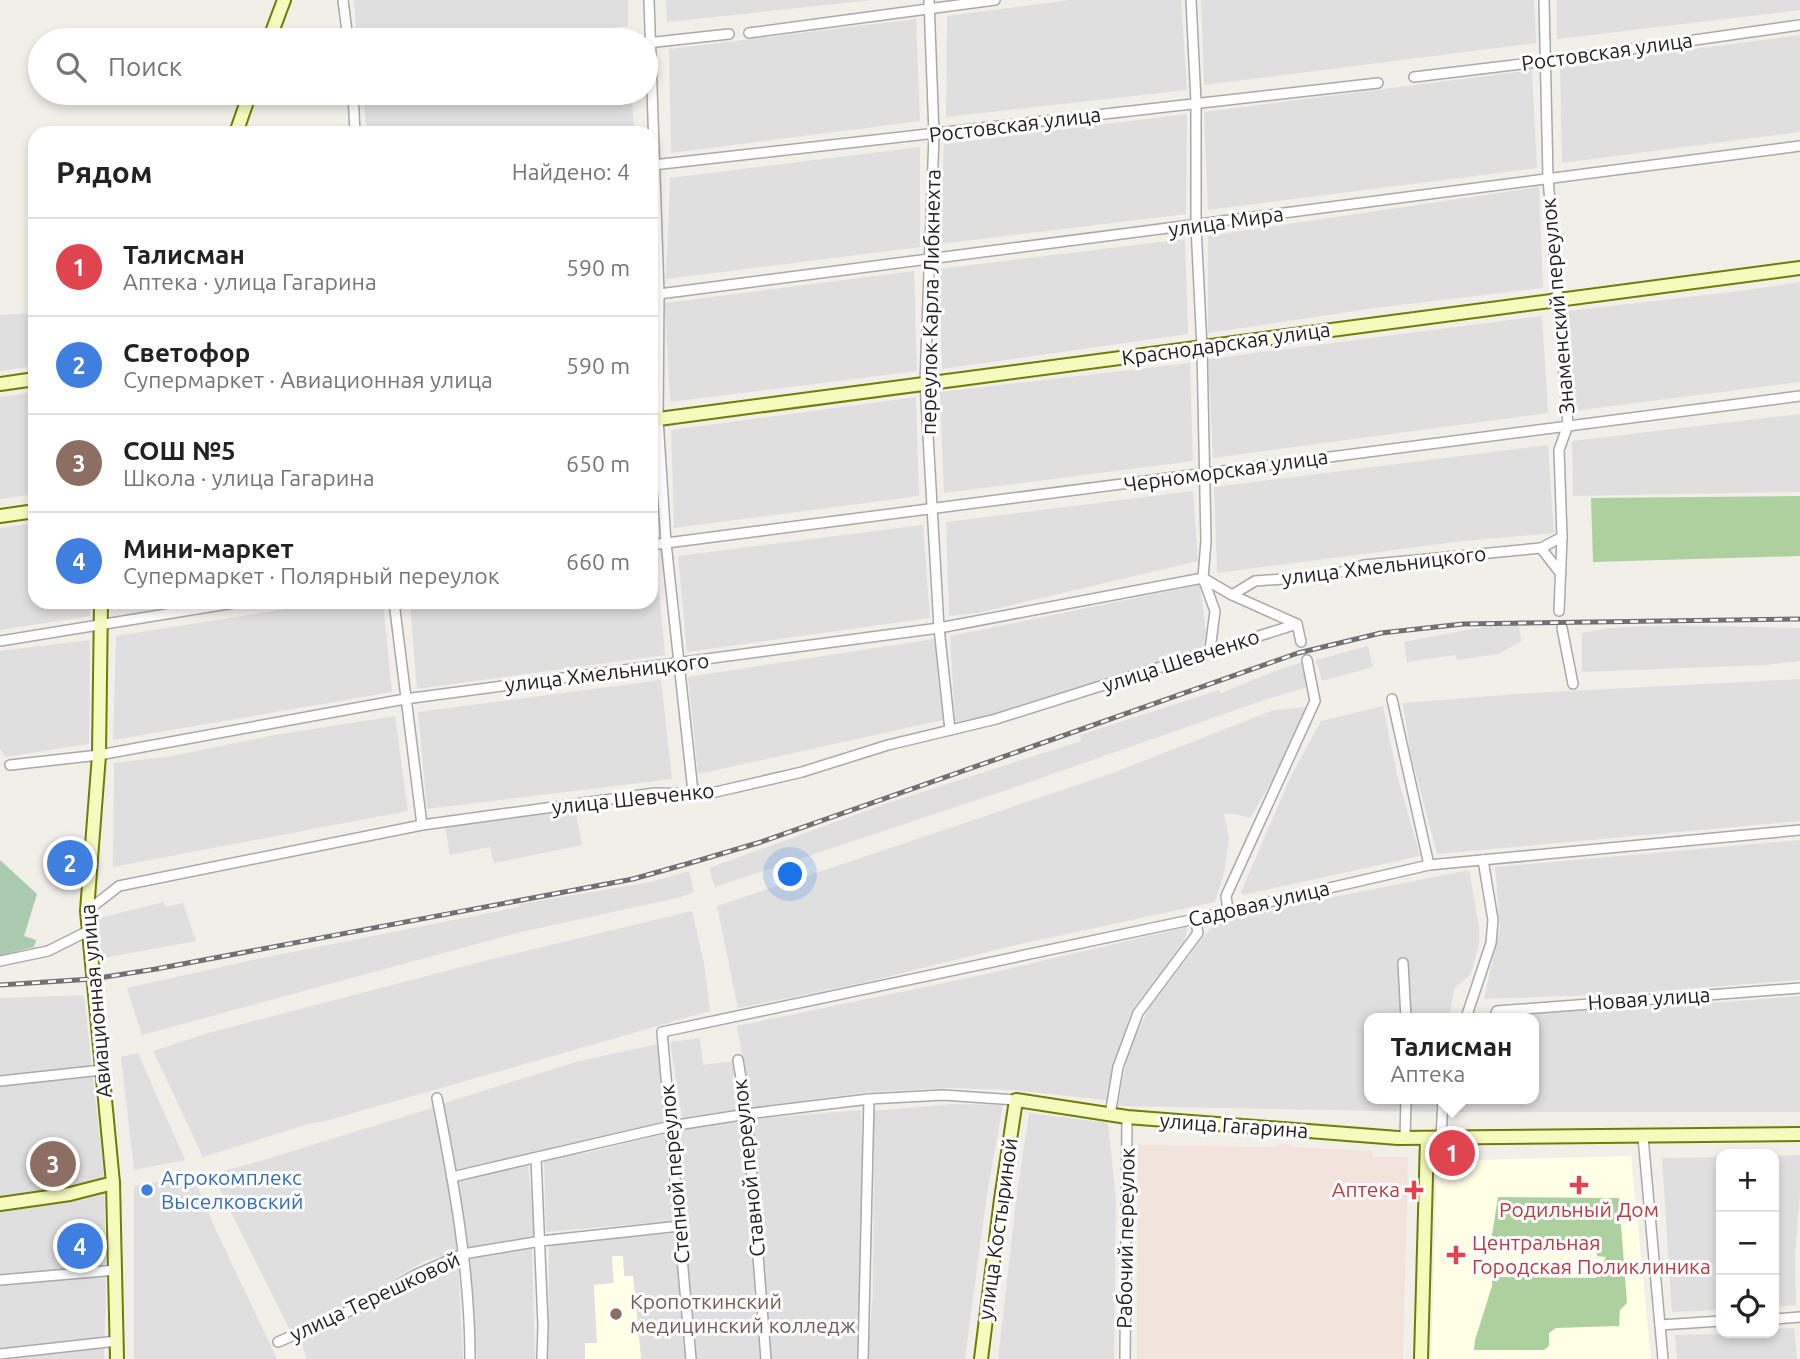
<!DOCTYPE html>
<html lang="ru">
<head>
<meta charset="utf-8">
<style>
	body { margin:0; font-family:Ubuntu,sans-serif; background:#f6f6f6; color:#222 }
	.controls { position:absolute; right:21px; bottom:21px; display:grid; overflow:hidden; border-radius:14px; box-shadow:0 4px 10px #0003 }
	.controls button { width:63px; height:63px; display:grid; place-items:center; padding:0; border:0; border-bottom:2px solid #e0e0e0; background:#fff; color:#222; font:35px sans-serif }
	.you { position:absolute; left:791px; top:875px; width:24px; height:24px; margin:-18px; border:5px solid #fff; border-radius:50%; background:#1a73e8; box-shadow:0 0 0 10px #1a73e833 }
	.badge { display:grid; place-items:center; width:46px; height:46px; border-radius:50%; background:#7c3aed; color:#fff; font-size:23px; font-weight:700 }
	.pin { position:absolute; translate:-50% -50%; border:4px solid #fff; box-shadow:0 2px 7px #0006 }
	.popup { position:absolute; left:1364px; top:1013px; width:175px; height:91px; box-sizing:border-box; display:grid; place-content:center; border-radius:14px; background:#fff; filter:drop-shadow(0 2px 5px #0005); font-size:23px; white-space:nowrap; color:#767676 }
	.popup b { font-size:26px; color:#222 }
	.popup::after { content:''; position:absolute; left:50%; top:100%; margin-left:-14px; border:14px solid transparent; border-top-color:#fff }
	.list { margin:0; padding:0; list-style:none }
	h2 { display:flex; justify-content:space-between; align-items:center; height:91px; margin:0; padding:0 28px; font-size:30px }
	h2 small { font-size:23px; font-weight:400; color:#767676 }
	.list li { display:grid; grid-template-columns:46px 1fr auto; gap:21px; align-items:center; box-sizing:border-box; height:98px; padding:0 28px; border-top:2px solid #e0e0e0 }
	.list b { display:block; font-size:26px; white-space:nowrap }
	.list p { margin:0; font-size:23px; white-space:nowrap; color:#767676 }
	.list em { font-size:23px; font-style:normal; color:#767676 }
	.icon { flex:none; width:38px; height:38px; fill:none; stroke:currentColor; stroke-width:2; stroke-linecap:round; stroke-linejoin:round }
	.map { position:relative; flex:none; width:1800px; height:1359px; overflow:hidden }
	.search { position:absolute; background:#fff; box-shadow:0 4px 10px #0003; left:28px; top:28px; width:630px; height:77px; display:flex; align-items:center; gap:18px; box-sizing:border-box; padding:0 24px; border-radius:38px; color:#767676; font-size:26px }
	.panel { position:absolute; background:#fff; box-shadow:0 4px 10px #0003; left:28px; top:126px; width:630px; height:483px; border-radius:21px }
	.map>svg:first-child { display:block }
	.residential { fill:#e0dfdf }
	.education { fill:#ffffe5 }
	.military { fill:#f3e3dd }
	.forest { fill:#add19e }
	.cemetery { fill:#aacbaf }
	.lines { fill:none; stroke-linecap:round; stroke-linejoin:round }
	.street-casing { stroke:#a9a9a9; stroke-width:12 }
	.secondary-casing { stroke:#707d05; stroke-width:16 }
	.street { stroke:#fff; stroke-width:9 }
	.secondary { stroke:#f7fabf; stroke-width:12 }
	.rail-casing { stroke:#707070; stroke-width:5 }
	.rail { stroke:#fff; stroke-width:2.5; stroke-dasharray:8; stroke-linecap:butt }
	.health-dot { fill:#e0444e; stroke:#fff; stroke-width:2.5 }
	.shop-dot { fill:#3f7fe0; stroke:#fff; stroke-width:2.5 }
	.education-dot { fill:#8d6e63; stroke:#fff; stroke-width:2.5 }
	.labels { text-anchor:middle; stroke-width:6; stroke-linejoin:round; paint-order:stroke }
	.street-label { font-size:21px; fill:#222; stroke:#fff }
	.shop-label { font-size:21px; fill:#366cbe; stroke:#fff; text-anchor:start }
	.health-label { font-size:21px; fill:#be3a42; stroke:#fff; text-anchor:end }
	.education-label { font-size:21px; fill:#785e54; stroke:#fff; text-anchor:start }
</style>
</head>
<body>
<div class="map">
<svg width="1800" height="1359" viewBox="0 0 1800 1359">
	<rect width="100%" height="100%" fill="#f2efe9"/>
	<g class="residential">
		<path d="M354 0H628V26L490 40H357Z"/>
		<path d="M666 0H873L667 22Z"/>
		<path d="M1071 0H1181L1187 90 946 117 947 16Z"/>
		<path d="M1201 0H1534L1536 43 1204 85Z"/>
		<path d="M1557 0H1800V10L1557 39Z"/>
		<path d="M916 19 920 121 671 153 669 49Z"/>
		<path d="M1800 35V132L1562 163 1560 67Z"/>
		<path d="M1532 70 1537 168 1208 210 1204 112Z"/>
		<path d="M363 93H631L635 133H367Z"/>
		<path d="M1187 114 1186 214 939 244 944 144Z"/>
		<path d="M920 147V247L666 279 670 178Z"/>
		<path d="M1539 187 1543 288 1375 308 1208 333V236Z"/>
		<path d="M1185 239 1188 334 942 369 939 269Z"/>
		<path d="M914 271 917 371 670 402 665 303Z"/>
		<path d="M1800 282V382L1573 411V362L1568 311 1740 291Z"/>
		<path d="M35 313V366L0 371V315Z"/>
		<path d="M1542 316 1548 413 1213 458 1208 359Z"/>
		<path d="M1190 363 1193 461 944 493 940 392Z"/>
		<path d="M35 392V494L0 499V397Z"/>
		<path d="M916 397 919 496 674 528 671 430Z"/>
		<path d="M1800 414V492L1573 496 1572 441Z"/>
		<path d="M1548 445 1554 533 1463 541 1217 573 1214 487Z"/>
		<path d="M1193 491 1198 561 978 613 949 616 946 522Z"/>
		<path d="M35 523V602H90V616L0 630V528Z"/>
		<path d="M923 525 930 618 687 652 678 556Z"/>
		<path d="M656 558 665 655 417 689 410 602H651V559Z"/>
		<path d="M1200 585 1206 633 1203 648 1027 707 955 722 950 636Z"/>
		<path d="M330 602H383L392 692 113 740 116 636Z"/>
		<path d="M1519 624 1521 641 1498 654 1457 660 1455 655 1407 662 1404 642 1488 626Z"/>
		<path d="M1675 625 1800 628V661L1765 665 1582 672V633L1608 628Z"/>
		<path d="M934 639 943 720 698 774 688 677Z"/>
		<path d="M90 640 89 744 5 757 0 748V651Z"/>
		<path d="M1368 646 1373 667 1322 681 1316 660Z"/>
		<path d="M1302 662 1308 687 1264 700 1004 791 715 887 709 868 891 802 1081 741 1080 735 1219 690 1221 693 1275 671Z"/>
		<path d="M1800 679V821L1437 854 1410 751 1403 703 1530 693Z"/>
		<path d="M661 680 672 779 427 809 418 712Z"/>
		<path d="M1383 706 1398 779 1420 856 1243 895 1241 892 1291 776 1321 721Z"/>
		<path d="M1308 707 1272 781 1250 818 1235 814H1224L1229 838 1224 874 1215 902 1007 947 862 983 738 1008 717 906 1110 774 1274 710Z"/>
		<path d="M395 716 408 811 113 867 114 763 172 756 275 735Z"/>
		<path d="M574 806 582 845 494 863 490 847 450 855 445 827Z"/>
		<path d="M1800 840V980L1624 994 1484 999 1500 928 1495 867Z"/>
		<path d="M1469 870 1479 927V943L1471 974 1454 989 1449 1018H1370V1099H1437L1435 1112 1118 1106 1128 1051 1148 1010 1209 930 1219 922 1233 917Z"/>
		<path d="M689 871 694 892 681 897 521 932 142 1035 127 988 262 958 519 907 520 904 651 882Z"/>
		<path d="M164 902 166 907 183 903 196 941 98 959 95 919Z"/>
		<path d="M692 911 704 963 710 1011 322 1122 312 1123 203 1157 153 1051 208 1033 492 959Z"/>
		<path d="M1187 927 1185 940 1181 949 1135 1006 1128 1020 1107 1100 1011 1090 951 1088 868 1092 752 1108 737 1026 982 975Z"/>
		<path d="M84 995 104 1176 106 1286 104 1359H0V998Z"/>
		<path d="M1800 996V1112H1458L1461 1099H1534V1018H1499L1501 1015 1701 1004Z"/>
		<path d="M700 1038 703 1065 734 1061 744 1109 682 1118 670 1042Z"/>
		<path d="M659 1044 668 1123 456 1170 441 1104 579 1061Z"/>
		<path d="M138 1053 185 1160 134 1170 121 1057Z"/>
		<path d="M954 1104 1003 1105 987 1194 965 1359H867L873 1293 874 1152 871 1111Z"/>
		<path d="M435 1107 453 1199 457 1252 424 1261 345 1309 291 1332 212 1174 257 1162Z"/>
		<path d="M861 1110 863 1187 858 1359H772L759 1211 754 1119Z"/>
		<path d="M1029 1113 1108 1123 1116 1201 1114 1359H998L1016 1201Z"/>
		<path d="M744 1119 761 1359H696L676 1130Z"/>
		<path d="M667 1133 674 1221 546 1232 544 1159 587 1153Z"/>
		<path d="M1800 1155V1195L1795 1255 1796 1305 1774 1307V1156Z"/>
		<path d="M1721 1157V1310L1672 1312 1662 1158Z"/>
		<path d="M528 1163 535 1236 467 1248 459 1181Z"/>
		<path d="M193 1176 215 1228 277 1359H134V1186Z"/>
		<path d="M676 1233 686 1359H641L633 1277H624L622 1256H612L614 1283 594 1285 597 1343 585 1344V1359H548L549 1243Z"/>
		<path d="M532 1246 535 1359H477L470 1259Z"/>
		<path d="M458 1259 463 1359H307L300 1340 363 1312 398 1288Z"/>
		<path d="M1794 1328 1797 1359H1677L1675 1335 1774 1333V1329Z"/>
	</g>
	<g class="education">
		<path d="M1631 1156 1651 1359H1431L1437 1161Z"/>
		<path d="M612 1256H623L624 1276H633L641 1359H585V1343H597L594 1285 614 1283Z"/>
	</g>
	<path class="military" d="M1277 1144H1291L1292 1147 1372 1151 1373 1157H1408L1403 1359H1137L1138 1145 1276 1147Z"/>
	<g class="forest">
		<path d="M1800 496V556L1593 562 1591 498Z"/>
		<path d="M1498 1197 1619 1198 1627 1303 1620 1310 1619 1326 1556 1328 1549 1333V1346L1544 1350H1474L1475 1340 1492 1286V1277L1596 1278 1606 1257 1597 1256V1242L1491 1241Z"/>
	</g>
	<path class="cemetery" d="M0 860 37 894 24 936 36 940 34 947 0 955Z"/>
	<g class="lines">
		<defs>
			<g id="street">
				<path d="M343 0 348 40"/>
				<path d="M649 0 659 294 658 419 666 543 693 792"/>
				<path d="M929 0 934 135 925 383 939 628 950 730"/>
				<path d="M1191 0 1196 102V226L1202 348 1206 541 1203 578 1215 611 1210 650"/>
				<path d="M1544 0 1548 178 1568 425 1559 450 1562 537 1559 611"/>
				<path d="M749 33 995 0"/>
				<path d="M647 43 729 34"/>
				<path d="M1414 77 1547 61 1800 25"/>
				<path d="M353 93 355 133"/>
				<path d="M653 165 1378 83"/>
				<path d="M651 295 1800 146"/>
				<path d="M651 545 1800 396"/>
				<path d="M1541 548 1561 574"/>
				<path d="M1232 595 1255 581 1328 576 1364 565 1541 548 1562 537"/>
				<path d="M394 602 422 825"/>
				<path d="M1562 628 1573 684"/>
				<path d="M0 641 240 602"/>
				<path d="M1392 699 1429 865"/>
				<path d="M10 765 99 755 405 699 939 628 1203 578 1232 595 1297 624 1301 642"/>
				<path d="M1228 910 1226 896 1315 701 1307 660"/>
				<path d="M87 911 119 886 422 825 655 793 707 794 802 772 888 745 996 719 1297 624"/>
				<path d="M0 961 48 951 88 931"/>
				<path d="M1403 963 1406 1018"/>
				<path d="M1466 1018 1491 943 1493 920 1483 860"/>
				<path d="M1494 1018 1497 1011 1800 988"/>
				<path d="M738 1060 747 1114 766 1359"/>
				<path d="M0 1081 102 1070"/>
				<path d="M437 1098C454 1184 470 1271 470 1359"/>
				<path d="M1110 1115 1118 1067 1138 1013 1198 933 1195 919"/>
				<path d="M1643 1137 1663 1359"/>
				<path d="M1405 1138 1406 1099"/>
				<path d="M1441 1139 1443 1099"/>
				<path d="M536 1158 543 1325 542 1359"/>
				<path d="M452 1177 671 1126 747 1114 869 1099 943 1095 1016 1100"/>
				<path d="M0 1280 116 1270"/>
				<path d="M1774 1319 1800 1317"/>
				<path d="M1660 1325 1721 1321"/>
				<path d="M278 1342 363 1305 415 1275 463 1254 541 1241 680 1226"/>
				<path d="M0 1354 117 1341"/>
				<path d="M691 1359 662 1032 1195 919 1429 865 1800 830"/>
				<path d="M863 1359 869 1099"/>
				<path d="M1125 1359 1127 1117"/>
			</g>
			<g id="secondary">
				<path d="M269 40 284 0"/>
				<path d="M236 133 250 93"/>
				<path d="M0 384 35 379"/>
				<path d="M651 420 1800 268"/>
				<path d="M0 516 35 511"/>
				<path d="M101 602 99 755 87 911 113 1183 117 1359"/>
				<path d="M0 1204 70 1194 113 1183"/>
				<path d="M981 1359 1001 1199 1016 1100 1127 1117 1398 1138 1800 1134"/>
				<path d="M1421 1359 1427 1139"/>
			</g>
		</defs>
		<use href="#street" class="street-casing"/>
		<use href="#secondary" class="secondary-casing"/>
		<use href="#street" class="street"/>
		<use href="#secondary" class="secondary"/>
		<defs>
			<path id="rail" d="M0 985 92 979 156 969 633 879 697 861 761 842 1298 653 1381 633 1463 624 1800 619"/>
		</defs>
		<use href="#rail" class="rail-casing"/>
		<use href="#rail" class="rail"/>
	</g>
	<g class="health-dot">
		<path d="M1575.5 1174.5h7v7h7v7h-7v7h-7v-7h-7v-7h7z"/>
		<path d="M1410.5 1179.5h7v7h7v7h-7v7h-7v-7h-7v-7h7z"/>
		<path d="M1452.5 1244.5h7v7h7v7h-7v7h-7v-7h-7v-7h7z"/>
	</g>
	<circle class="shop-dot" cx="147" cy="1190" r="7"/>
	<circle class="education-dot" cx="616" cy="1314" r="7"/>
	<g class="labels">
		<g class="street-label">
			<text transform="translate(1607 52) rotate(-8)" y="7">Ростовская улица</text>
			<text transform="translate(1015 125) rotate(-7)" y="7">Ростовская улица</text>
			<text transform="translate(1226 222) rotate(-8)" y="7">улица Мира</text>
			<text transform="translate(931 302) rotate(-89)" y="7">переулок Карла Либкнехта</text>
			<text transform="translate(1558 306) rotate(-95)" y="7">Знаменский переулок</text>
			<text transform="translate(1226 344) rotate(-8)" y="7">Краснодарская улица</text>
			<text transform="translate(1226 471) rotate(-8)" y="7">Черноморская улица</text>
			<text transform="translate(1384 566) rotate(-7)" y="7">улица Хмельницкого</text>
			<text transform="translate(1181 661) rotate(-18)" y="7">улица Шевченко</text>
			<text transform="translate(607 673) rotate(-7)" y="7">улица Хмельницкого</text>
			<text transform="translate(633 799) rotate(-6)" y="7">улица Шевченко</text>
			<text transform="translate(1259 904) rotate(-13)" y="7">Садовая улица</text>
			<text transform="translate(1649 999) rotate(-4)" y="7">Новая улица</text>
			<text transform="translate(96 1001) rotate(-95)" y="7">Авиационная улица</text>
			<text transform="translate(1234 1126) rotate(4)" y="7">улица Гагарина</text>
			<text transform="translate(749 1168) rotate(-96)" y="7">Ставной переулок</text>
			<text transform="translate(675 1174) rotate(-95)" y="7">Степной переулок</text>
			<text transform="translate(998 1229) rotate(-82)" y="7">улица Костыриной</text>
			<text transform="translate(1126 1238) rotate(-89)" y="7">Рабочий переулок</text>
			<text transform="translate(375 1297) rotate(-25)" y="7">улица Терешковой</text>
		</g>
		<g class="shop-label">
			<text x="161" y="1185">Агрокомплекс<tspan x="161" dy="24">Выселковский</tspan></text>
		</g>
		<g class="health-label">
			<text x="1400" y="1197">Аптека</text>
			<text x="1579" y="1217" text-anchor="middle">Родильный Дом</text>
			<text x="1472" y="1250" text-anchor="start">Центральная<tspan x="1472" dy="24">Городская Поликлиника</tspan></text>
		</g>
		<g class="education-label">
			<text x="630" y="1309">Кропоткинский<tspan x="630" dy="24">медицинский колледж</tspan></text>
		</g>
	</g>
</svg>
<div class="controls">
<button>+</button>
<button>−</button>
<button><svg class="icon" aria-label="locate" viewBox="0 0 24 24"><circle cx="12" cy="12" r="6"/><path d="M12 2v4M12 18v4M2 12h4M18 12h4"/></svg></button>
</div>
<div class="you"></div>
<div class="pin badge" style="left:1452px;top:1153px;background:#e0444e">1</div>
<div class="popup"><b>Талисман</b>Аптека</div>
<div class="pin badge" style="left:70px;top:863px;background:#3f7fe0">2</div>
<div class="pin badge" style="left:53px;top:1164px;background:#8d6e63">3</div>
<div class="pin badge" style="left:80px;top:1246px;background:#3f7fe0">4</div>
<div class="search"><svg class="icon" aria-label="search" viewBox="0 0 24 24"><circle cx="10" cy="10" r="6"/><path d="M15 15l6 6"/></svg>Поиск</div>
<section class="panel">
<h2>Рядом<small>Найдено: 4</small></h2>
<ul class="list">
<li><span class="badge" style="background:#e0444e">1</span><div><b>Талисман</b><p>Аптека · улица Гагарина</p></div><em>590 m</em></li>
<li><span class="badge" style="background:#3f7fe0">2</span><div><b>Светофор</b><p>Супермаркет · Авиационная улица</p></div><em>590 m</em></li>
<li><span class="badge" style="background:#8d6e63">3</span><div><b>СОШ №5</b><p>Школа · улица Гагарина</p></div><em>650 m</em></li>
<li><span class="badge" style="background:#3f7fe0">4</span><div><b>Мини-маркет</b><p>Супермаркет · Полярный переулок</p></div><em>660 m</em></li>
</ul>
</section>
</div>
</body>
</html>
